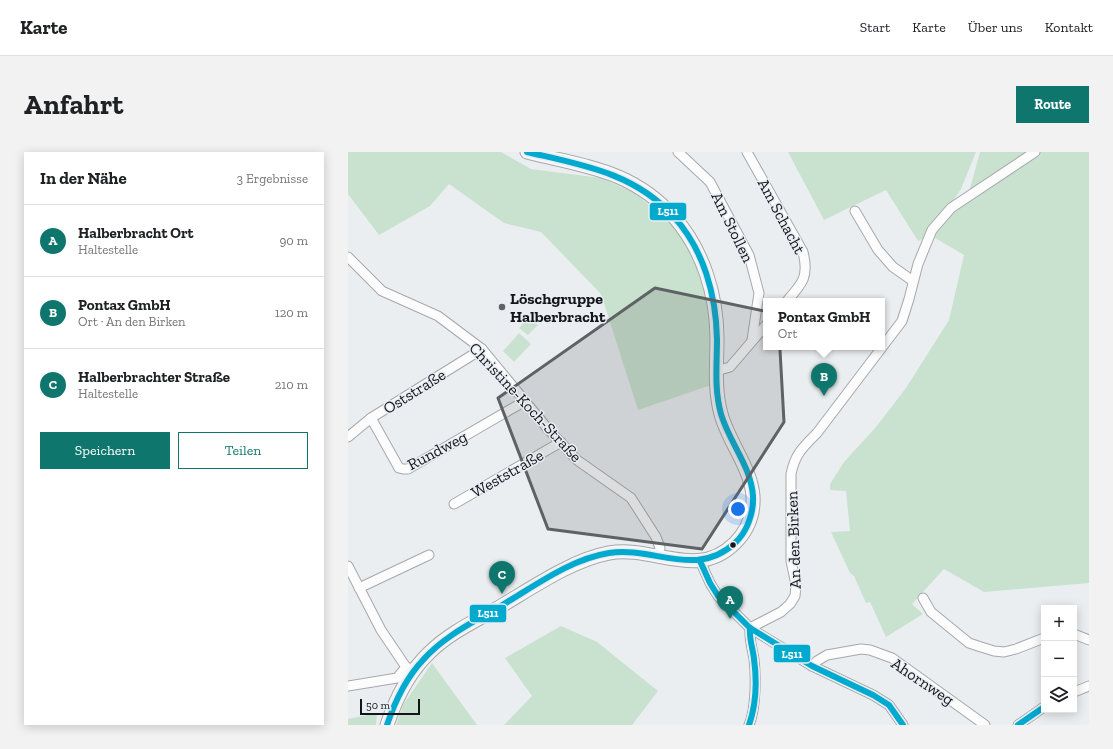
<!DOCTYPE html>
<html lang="de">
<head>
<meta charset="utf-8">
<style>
	body { margin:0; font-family:"Zilla Slab",serif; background:#f2f2f2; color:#202124 }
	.controls { position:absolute; right:12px; bottom:12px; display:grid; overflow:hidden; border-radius:0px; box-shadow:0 2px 10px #0003 }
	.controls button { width:36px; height:36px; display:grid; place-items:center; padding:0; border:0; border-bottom:1px solid #e0e0e0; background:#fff; color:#202124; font:20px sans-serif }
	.scale { position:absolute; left:12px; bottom:10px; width:60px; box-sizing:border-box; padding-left:4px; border:2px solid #131618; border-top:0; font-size:11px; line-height:14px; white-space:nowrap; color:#131618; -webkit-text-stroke:3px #e8eef4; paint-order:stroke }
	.you { position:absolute; left:390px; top:357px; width:14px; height:14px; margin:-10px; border:3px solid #fff; border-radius:50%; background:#1a73e8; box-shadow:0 0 0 6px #1a73e833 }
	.badge { display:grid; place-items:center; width:26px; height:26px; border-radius:50%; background:#0f766e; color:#fff; font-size:13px; font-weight:700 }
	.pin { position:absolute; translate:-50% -33px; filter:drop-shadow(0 1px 2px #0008) }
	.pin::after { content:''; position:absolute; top:21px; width:14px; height:12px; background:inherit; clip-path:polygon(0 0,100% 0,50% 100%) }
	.popup { position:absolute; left:415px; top:146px; width:122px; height:52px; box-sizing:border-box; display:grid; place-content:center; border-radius:0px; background:#fff; filter:drop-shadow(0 1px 3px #0005); font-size:13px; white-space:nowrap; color:#757577 }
	.popup b { font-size:15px; color:#202124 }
	.popup::after { content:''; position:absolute; left:50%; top:100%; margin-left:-8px; border:8px solid transparent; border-top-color:#fff }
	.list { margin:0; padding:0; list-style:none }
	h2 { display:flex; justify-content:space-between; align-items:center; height:52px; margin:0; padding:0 16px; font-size:17px }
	h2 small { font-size:13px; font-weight:400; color:#757577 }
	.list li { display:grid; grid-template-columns:26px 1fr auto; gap:12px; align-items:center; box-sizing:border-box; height:72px; padding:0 16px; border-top:1px solid #e0e0e0 }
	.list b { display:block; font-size:15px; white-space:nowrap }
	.list p { margin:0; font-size:13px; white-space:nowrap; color:#757577 }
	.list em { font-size:13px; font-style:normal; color:#757577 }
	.actions { display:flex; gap:8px; padding:12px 16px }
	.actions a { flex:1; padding:9px 0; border:1px solid #0f766e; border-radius:0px; text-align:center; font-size:14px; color:#0f766e }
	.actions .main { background:#0f766e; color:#fff }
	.icon { flex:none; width:22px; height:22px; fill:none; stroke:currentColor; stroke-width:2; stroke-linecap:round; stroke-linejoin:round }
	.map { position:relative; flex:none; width:741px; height:573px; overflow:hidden; border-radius:0px }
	header { display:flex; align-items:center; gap:24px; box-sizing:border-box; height:56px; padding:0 20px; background:#fff; border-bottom:1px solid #e0e0e0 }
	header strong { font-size:19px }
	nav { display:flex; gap:22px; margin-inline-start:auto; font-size:14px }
	.intro { display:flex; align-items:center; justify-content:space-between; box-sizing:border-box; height:96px; padding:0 24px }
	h1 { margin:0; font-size:28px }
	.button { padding:10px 18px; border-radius:0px; background:#0f766e; color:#fff; font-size:14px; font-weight:700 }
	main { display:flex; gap:24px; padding:0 24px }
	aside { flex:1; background:#fff; border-radius:0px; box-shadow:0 2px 10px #0003 }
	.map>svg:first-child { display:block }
	.green { fill:#c8e2cf }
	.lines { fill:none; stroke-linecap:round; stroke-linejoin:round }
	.minor-casing { stroke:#a6a8aa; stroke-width:11 }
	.secondary-casing { stroke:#a6a8aa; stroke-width:15 }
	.minor { stroke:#fcfcfd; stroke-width:9 }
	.secondary { stroke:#f9f6f7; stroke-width:13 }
	.bus-1-casing { stroke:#e8eef4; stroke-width:9 }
	.bus-1 { stroke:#00a9ce; stroke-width:6 }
	.marked { fill:#5f6264; fill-opacity:0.2; stroke:#5f6264; stroke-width:3; stroke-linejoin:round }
	.poi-dot { fill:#5f6264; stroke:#e8eef4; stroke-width:1.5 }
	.bus-dot { fill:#131618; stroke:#e8eef4; stroke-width:1.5 }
	.labels { text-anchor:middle; stroke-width:3; stroke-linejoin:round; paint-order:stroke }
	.street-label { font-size:16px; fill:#131618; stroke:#e8eef4 }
	.poi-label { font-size:16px; font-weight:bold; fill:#131618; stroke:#e8eef4; text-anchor:start }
	.line-badge { stroke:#e8eef4; stroke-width:1.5 }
	.badge-label { font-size:11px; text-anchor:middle; font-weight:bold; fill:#fff }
</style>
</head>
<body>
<header>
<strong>Karte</strong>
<nav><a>Start</a><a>Karte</a><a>Über uns</a><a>Kontakt</a></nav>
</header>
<div class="intro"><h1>Anfahrt</h1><a class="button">Route</a></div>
<main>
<aside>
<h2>In der Nähe<small>3 Ergebnisse</small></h2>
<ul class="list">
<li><span class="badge">A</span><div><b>Halberbracht Ort</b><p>Haltestelle</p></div><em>90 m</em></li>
<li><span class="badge">B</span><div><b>Pontax GmbH</b><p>Ort · An den Birken</p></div><em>120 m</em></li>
<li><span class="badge">C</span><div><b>Halberbrachter Straße</b><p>Haltestelle</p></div><em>210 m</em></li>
</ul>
<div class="actions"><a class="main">Speichern</a><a>Teilen</a></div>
</aside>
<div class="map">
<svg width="741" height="573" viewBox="0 0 741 573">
	<rect width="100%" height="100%" fill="#ebeef1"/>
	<g class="green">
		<path d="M0 0H153L183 17 253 26 287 41 320 69 342 95 352 124 360 153 363 174V233L290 258 253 142 193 80 156 71 101 32 82 54 31 83 0 42Z"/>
		<path d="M440 0H628L613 37 593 67 621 40 632 0H741V431L636 440 596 417 564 452 575 462 538 485 522 450 518 451 506 424 502 421 483 380 502 379 498 339 482 338V332L496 310 528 275 558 236 601 168 616 103 582 83 570 89 538 38 476 68Z"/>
		<path d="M182 163 190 173 180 183 171 176Z"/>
		<path d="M171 181 183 192 166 210 155 199Z"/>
		<path d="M213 474 249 490 310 539 284 573H156L184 544 157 506Z"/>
		<path d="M84 511 129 573H48L55 553Z"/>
		<path d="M29 561 28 573H0V567Z"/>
	</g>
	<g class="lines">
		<defs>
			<g id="minor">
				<path d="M330 0 362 30 401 103 411 141 404 188"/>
				<path d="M399 0 455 100C461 124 455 131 439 149"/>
				<path d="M507 59 530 98 545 115 565 129"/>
				<path d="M0 105 34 139 90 164 134 197 200 277 229 308 283 346 308 385 312 396 310 404"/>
				<path d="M368 218 375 217 382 215 418 173"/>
				<path d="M23 266 51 316 55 317H60L177 249"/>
				<path d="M0 285 23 266 134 197"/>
				<path d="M106 352 213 290"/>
				<path d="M352 409 362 431 370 444 402 476 464 514 525 543 541 553 555 573"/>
				<path d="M0 414 33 478 58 515 66 518"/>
				<path d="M11 436 81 403"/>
				<path d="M575 446 583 460 621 491 633 495 646 499 656 500 668 497 696 486"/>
				<path d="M402 476 433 460 442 452 447 444 448 433 443 409V322C447 302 455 295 469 281L554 169 561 147 570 112 584 78 603 56 687 0"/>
				<path d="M726 482 741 488"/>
				<path d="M464 514 469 509 479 503 513 497 522 498 544 506 637 573"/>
				<path d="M0 534 49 526 58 515"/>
				<path d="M726 540 741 534"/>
				<path d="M401 573C408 557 408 524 406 507 404 496 401 486 402 476"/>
				<path d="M670 573 696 555"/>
			</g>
			<path id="secondary" d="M39 573C48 546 60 521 81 501 100 482 125 470 148 457 181 438 223 408 261 401 306 393 349 429 387 391 400 378 406 362 405 344 403 316 380 289 373 262 366 237 369 211 369 187 369 143 355 98 326 65 283 17 237 15 179 0"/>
		</defs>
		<use href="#minor" class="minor-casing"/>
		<use href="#secondary" class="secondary-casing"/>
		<use href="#minor" class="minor"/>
		<use href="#secondary" class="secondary"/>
		<defs>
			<g id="bus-1">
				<path d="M352 409 362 431 370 444 402 476 464 514 525 543 541 553 555 573"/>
				<path d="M39 573C47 549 58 526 75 508 97 483 128 469 156 452 188 433 223 407 261 401 305 394 348 427 387 391 399 380 406 361 405 344 403 314 381 290 373 262 366 237 369 212 369 187 368 143 356 98 326 65 287 21 234 13 179 0"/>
				<path d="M401 573C408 553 409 529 406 507 405 497 401 487 402 476"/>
				<path d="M670 573 696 555"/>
			</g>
		</defs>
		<use href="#bus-1" class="bus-1-casing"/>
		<use href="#bus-1" class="bus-1"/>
	</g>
	<path class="marked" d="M307 136 430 162 436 270 354 397 200 377 150 246Z"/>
	<circle class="poi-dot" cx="154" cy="155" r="4"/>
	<circle class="bus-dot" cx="385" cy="393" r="3.5"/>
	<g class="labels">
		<g class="street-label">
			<text transform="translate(434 64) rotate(62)" y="6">Am Schacht</text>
			<text transform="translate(385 75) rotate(64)" y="6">Am Stollen</text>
			<text transform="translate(66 239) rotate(-32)" y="6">Oststraße</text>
			<text transform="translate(178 250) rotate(47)" y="6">Christine-Koch-Straße</text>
			<text transform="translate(89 298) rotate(-28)" y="6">Rundweg</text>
			<text transform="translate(159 321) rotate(-30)" y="6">Weststraße</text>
			<text transform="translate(445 388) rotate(-92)" y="6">An den Birken</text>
			<text transform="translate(575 529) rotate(34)" y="6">Ahornweg</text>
		</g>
		<g class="poi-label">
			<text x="162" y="152">Löschgruppe<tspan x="162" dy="18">Halberbracht</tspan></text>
		</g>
	</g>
	<g class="line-badge">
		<rect x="301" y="50" width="38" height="19" rx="4" fill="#00a9ce"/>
		<rect x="121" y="452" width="38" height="19" rx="4" fill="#00a9ce"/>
		<rect x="425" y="492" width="38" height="19" rx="4" fill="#00a9ce"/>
	</g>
	<g class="badge-label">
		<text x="320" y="63">L511</text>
		<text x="140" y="465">L511</text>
		<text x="444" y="506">L511</text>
	</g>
</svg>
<div class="controls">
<button>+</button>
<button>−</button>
<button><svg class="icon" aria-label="layers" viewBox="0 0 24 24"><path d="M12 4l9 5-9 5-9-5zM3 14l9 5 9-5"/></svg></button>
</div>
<div class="scale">50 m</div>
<div class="you"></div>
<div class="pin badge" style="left:382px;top:467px">A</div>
<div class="pin badge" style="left:476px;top:244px">B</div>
<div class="popup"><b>Pontax GmbH</b>Ort</div>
<div class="pin badge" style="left:154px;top:442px">C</div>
</div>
</main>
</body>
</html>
